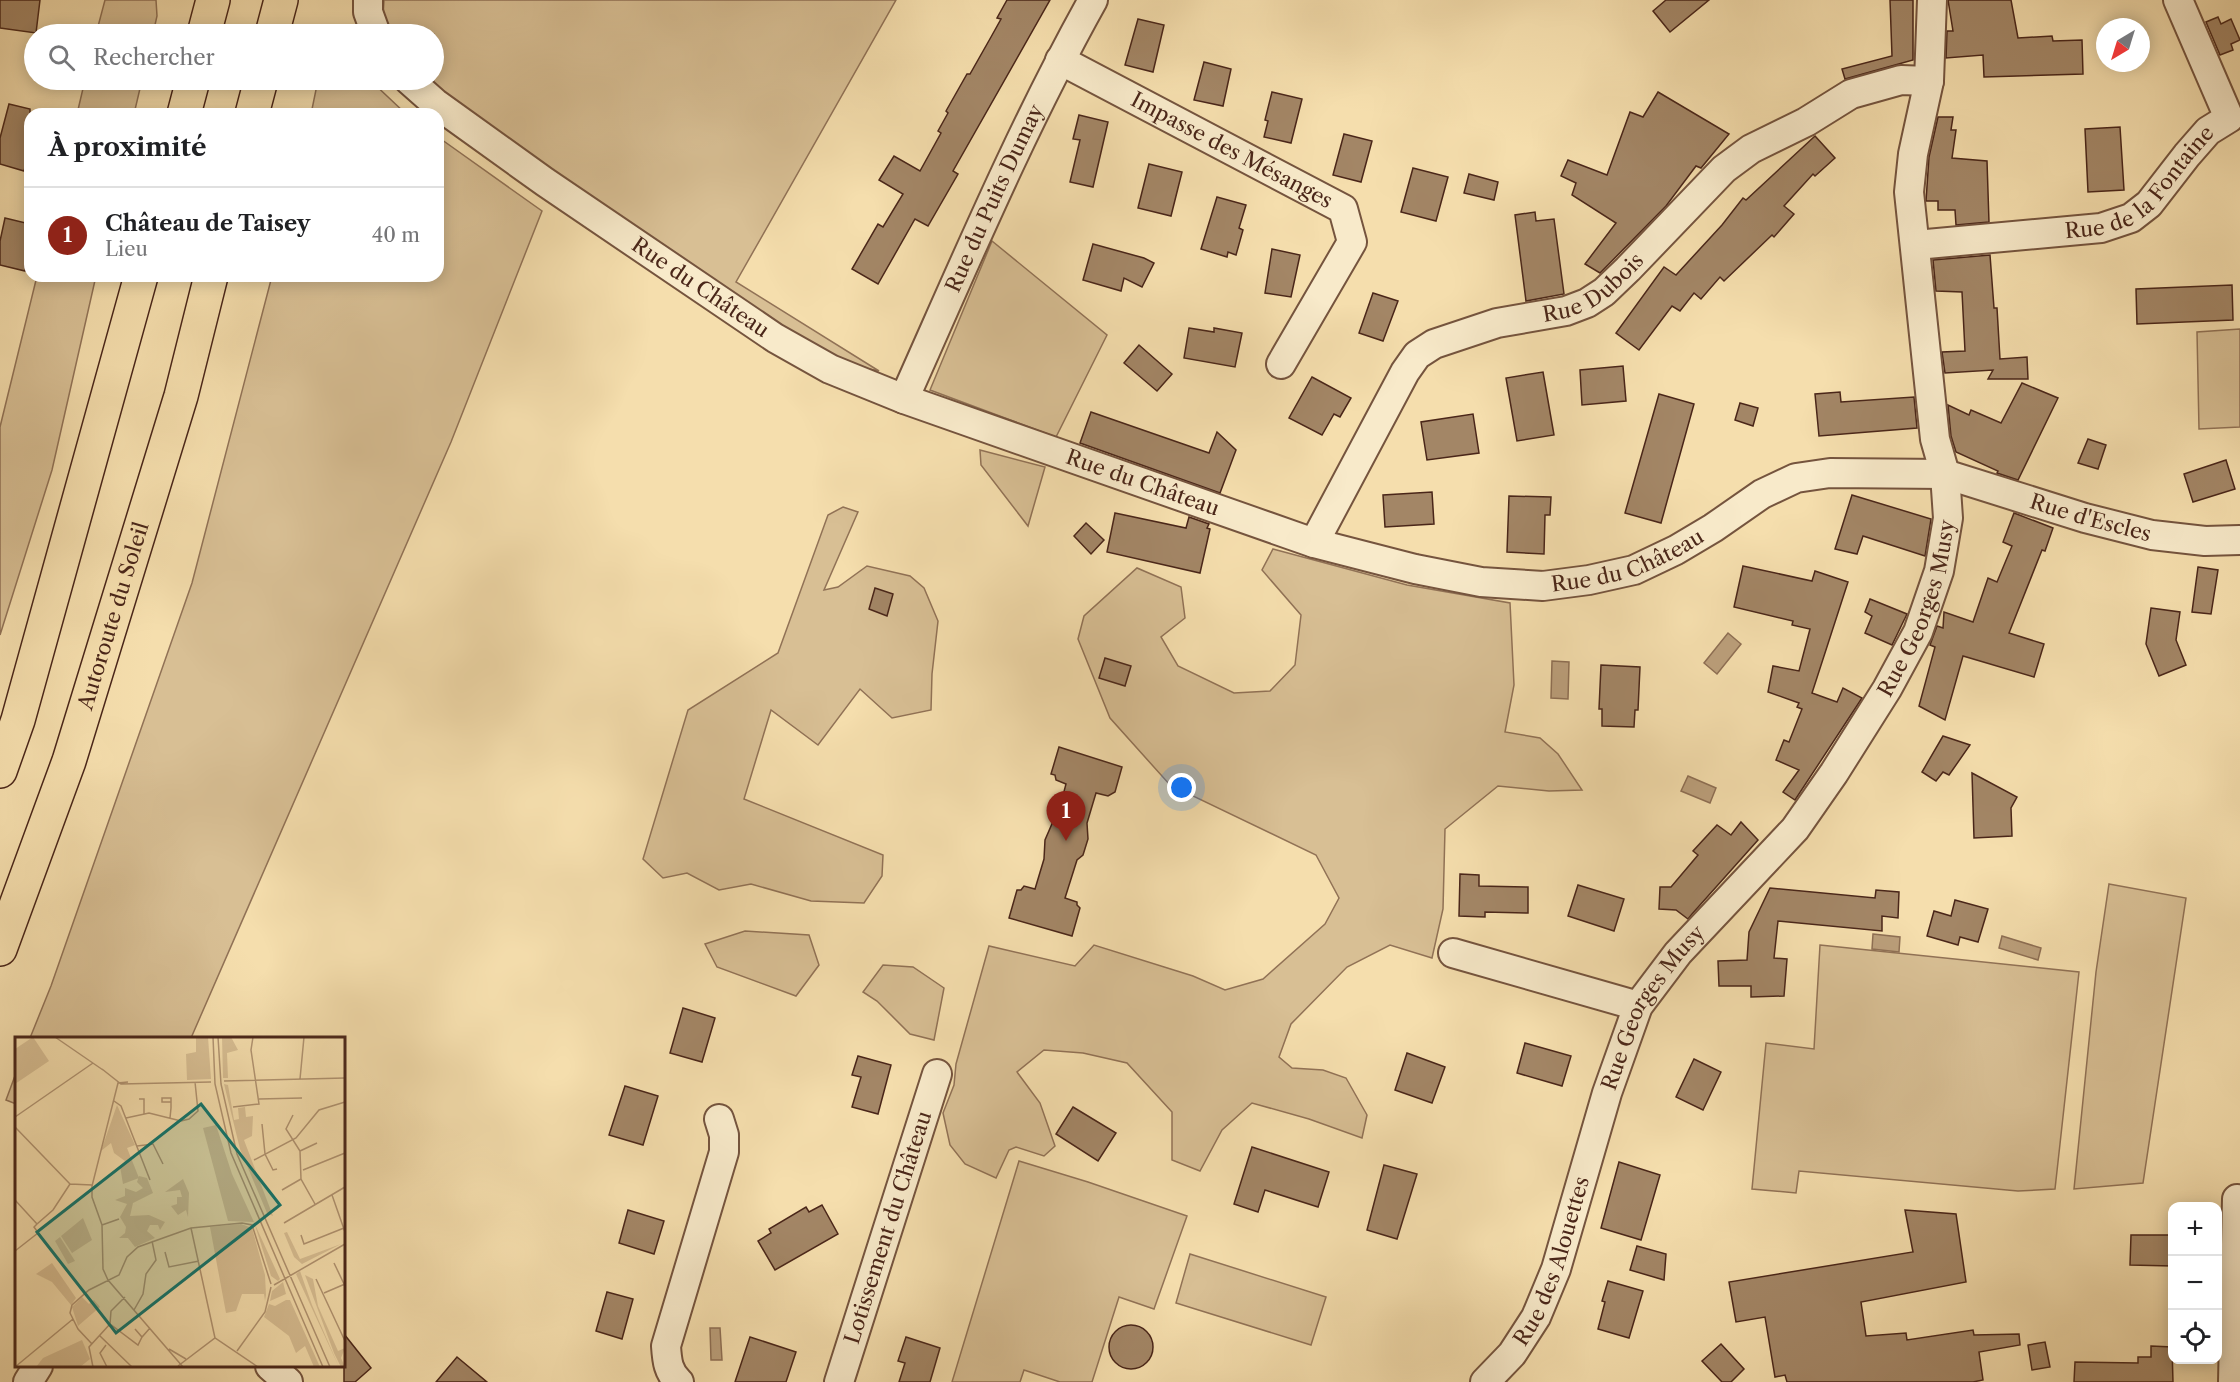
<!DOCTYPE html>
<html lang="fr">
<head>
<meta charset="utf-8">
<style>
	body { margin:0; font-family:"Libre Caslon Text",serif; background:#f6f6f6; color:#202124 }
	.controls { position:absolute; right:18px; bottom:18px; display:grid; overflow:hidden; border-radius:12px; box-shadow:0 3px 15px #0003 }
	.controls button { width:54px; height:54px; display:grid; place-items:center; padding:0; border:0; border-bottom:2px solid #e0e0e0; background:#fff; color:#202124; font:30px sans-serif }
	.compass { position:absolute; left:2096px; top:18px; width:54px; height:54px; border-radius:50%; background:#fff; box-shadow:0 3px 15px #0003; rotate:218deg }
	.you { position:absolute; left:1182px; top:788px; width:21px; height:21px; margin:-15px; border:4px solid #fff; border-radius:50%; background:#1a73e8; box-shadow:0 0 0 9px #1a73e833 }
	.badge { display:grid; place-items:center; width:39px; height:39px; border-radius:50%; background:#8f2418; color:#fff; font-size:20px; font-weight:700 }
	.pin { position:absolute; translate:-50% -50px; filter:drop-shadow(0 2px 3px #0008) }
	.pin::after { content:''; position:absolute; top:32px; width:21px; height:18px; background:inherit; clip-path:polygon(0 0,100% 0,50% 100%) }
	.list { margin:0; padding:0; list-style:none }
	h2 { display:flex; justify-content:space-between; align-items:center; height:78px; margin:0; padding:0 24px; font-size:26px }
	h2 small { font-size:20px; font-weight:400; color:#757577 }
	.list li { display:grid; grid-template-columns:39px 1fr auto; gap:18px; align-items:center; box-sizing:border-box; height:96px; padding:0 24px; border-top:2px solid #e0e0e0 }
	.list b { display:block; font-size:22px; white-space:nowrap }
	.list p { margin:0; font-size:20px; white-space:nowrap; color:#757577 }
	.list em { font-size:20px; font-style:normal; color:#757577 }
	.icon { flex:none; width:33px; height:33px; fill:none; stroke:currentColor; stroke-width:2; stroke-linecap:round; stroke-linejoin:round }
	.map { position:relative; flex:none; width:2240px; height:1382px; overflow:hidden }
	.search { position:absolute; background:#fff; box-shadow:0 3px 15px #0003; left:24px; top:24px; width:420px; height:66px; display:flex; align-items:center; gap:15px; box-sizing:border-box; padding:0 21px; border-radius:33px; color:#757577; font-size:22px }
	.panel { position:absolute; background:#fff; box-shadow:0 3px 15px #0003; left:24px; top:108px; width:420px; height:174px; border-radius:18px }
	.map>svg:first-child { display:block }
	.green { fill:#d8bf94; stroke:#917256; stroke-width:1.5 }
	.water { fill:#bb9f7b; stroke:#8e6f54; stroke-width:1.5 }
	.building { fill:#a38666; stroke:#4a2619; stroke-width:1.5 }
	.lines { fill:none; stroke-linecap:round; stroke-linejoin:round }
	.minor-casing { stroke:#75543e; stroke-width:32 }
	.highway-casing { stroke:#4a2619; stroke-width:36 }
	.minor { stroke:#f8eaca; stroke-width:28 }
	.highway { stroke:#f5dead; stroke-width:33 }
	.labels { text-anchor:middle; stroke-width:4.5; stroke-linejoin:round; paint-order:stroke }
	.street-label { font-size:21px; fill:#4a2619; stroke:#f8eaca }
	.inset-road { fill:none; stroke:#b19472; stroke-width:1.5 }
	.view { fill:#0f766e; fill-opacity:0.15; stroke:#0f766e; stroke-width:3 }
	.inset-edge { fill:none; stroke:#4a2619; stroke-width:3 }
</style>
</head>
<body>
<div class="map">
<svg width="2240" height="1382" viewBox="0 0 2240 1382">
	<rect width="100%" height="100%" fill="#f5dead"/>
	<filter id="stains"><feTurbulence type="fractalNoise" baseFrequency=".00333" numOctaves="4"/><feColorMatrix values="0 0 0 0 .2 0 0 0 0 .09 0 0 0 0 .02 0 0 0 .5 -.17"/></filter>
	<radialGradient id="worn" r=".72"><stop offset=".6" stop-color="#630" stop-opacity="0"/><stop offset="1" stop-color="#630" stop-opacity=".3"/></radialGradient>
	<g class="green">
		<path d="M105 0H156L157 16 153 34H96Z"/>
		<path d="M384 0H896L736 282 879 371 849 365 792 334 537 160 450 98 430 80H434V34H393L383 17Z"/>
		<path d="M85 80H142L134 114H77Z"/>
		<path d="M318 80H370L406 114H311Z"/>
		<path d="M438 137 542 211 451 442 191 1038H30L51 986 192 583 272 276H438Z"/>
		<path d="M992 241 1107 335 1056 437 930 390Z"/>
		<path d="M37 276H96L52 470 0 635V427Z"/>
		<path d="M2240 329V427L2199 429 2197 332Z"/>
		<path d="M980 450 1045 467 1028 526 981 465Z"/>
		<path d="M843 507 858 512 824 590 838 587 867 566 910 576 924 588 938 621 932 674 931 710 892 718 860 689 818 745 771 710 744 799 883 855 882 876 864 903 811 901 751 884 719 890 687 873 663 878 643 859 688 710 778 653 828 515Z"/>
		<path d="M1273 549 1407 585 1510 603 1514 685 1505 732 1540 738 1558 754 1582 790 1549 791 1498 786 1445 829 1443 909 1432 958 1390 945 1347 967 1291 1024 1279 1057 1292 1068 1323 1070 1346 1078 1367 1115 1362 1138 1309 1119 1252 1103 1222 1130 1200 1171 1172 1160V1112L1127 1063 1083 1053 1044 1050 1017 1072 1040 1103 1055 1146 1044 1156 1016 1147 1009 1150 996 1178 965 1164 950 1145 943 1113 954 1085 956 1064 989 946 1075 966 1094 945 1193 976 1225 990 1263 979 1325 924 1339 898 1316 855 1170 785 1110 718 1078 639 1084 616 1137 568 1181 587 1185 618 1161 637 1178 666 1234 693 1270 691 1295 665 1301 615 1262 570Z"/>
		<path d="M2109 884 2186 898 2143 1183 2074 1189 2096 972Z"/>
		<path d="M745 931 809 935 819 965 796 996 717 967 705 944Z"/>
		<path d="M1820 945 2079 972 2055 1189 2018 1191 1799 1171 1796 1193 1752 1189 1766 1043 1814 1049Z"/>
		<path d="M883 965 913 967 944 988 934 1040 910 1034 877 1001 863 992Z"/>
		<path d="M16 1073V1104L6 1100Z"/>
		<path d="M1019 1161 1088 1182 1187 1216 1154 1309 1119 1297 1092 1382H1060L1024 1370 1020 1382H952Z"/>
		<path d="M1190 1254 1326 1297 1311 1345 1176 1303Z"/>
	</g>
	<g class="water">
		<path d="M1728 633 1741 644 1717 674 1704 663Z"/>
		<path d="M1552 661 1569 662 1568 699 1551 698Z"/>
		<path d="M1688 776 1716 788 1710 803 1681 791Z"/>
		<path d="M1873 934 1900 937 1899 952 1872 949Z"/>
		<path d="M2002 936 2041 948 2038 960 1999 948Z"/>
		<path d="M710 1328H720L722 1360H711Z"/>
	</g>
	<g class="building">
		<path d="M0 0H40L36 33 0 28Z"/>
		<path d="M1007 0H1050L953 171 958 174 928 226 915 219 878 284 852 269 878 224 883 227 903 194 879 180 894 156 920 171 941 133 938 131 948 113 946 111 967 74H970L991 37 1001 19 997 18Z"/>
		<path d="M1666 0H1709L1670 32 1653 11Z"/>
		<path d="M1890 0H1913V60L1845 79 1842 69 1892 56Z"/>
		<path d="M1948 0H2011L2018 38 2052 36 2053 41 2082 40 2083 74 1984 77 1983 55 1946 58 1947 31H1953Z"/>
		<path d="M2218 17 2221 24 2231 19 2240 40 2231 44 2233 50 2220 55 2206 22Z"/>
		<path d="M1138 19 1164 25 1153 72 1125 65Z"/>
		<path d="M1204 62 1231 69 1223 106 1194 100Z"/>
		<path d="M1272 92 1302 99 1291 143 1264 137 1268 121 1265 120Z"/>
		<path d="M1658 92 1729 134 1701 168 1696 166 1666 206 1600 273 1585 264 1616 223 1572 195 1576 183 1561 176 1568 160 1607 175 1630 112 1643 117Z"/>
		<path d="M9 104 30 109V150L24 171 0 164V138Z"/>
		<path d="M1079 115 1108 122 1093 187 1070 182 1080 140 1073 139Z"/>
		<path d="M1938 117H1953L1951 130H1956L1952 158 1987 161 1989 222 1956 225 1955 210H1938V201H1926L1929 157Z"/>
		<path d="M2120 127 2124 190 2088 192 2085 129Z"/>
		<path d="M1344 134 1372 141 1361 182 1333 175Z"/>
		<path d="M1815 136 1835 158 1815 176 1813 174 1784 206 1794 214 1774 237 1772 235 1724 281 1720 277 1701 299 1694 293 1680 311 1672 306 1639 350 1616 333 1664 267 1676 275 1722 225 1743 198 1746 200Z"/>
		<path d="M1149 164 1182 172 1171 216 1138 208Z"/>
		<path d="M1413 168 1448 177 1436 221 1401 212Z"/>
		<path d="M1469 174 1498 182 1494 200 1464 193Z"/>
		<path d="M1217 197 1246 205 1239 228 1243 230 1236 255 1228 252 1227 257 1201 249Z"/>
		<path d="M1535 212 1536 221 1554 219 1564 294 1526 301 1515 215Z"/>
		<path d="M5 218 30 224V250L25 271 0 265V241Z"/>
		<path d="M1093 244 1144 258 1154 263 1142 287 1124 278 1121 291 1083 280Z"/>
		<path d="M1272 249 1300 255 1291 297 1265 293Z"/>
		<path d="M1990 255 1994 308H1997L2000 359 2027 357 2028 379H1988L1993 370 1945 373 1942 352 1965 351 1962 292 1936 291 1933 260Z"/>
		<path d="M2232 285 2233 320 2137 324 2136 289Z"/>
		<path d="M1373 293 1398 301 1383 341 1359 333Z"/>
		<path d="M1189 328 1214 332V328L1242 333 1235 367 1184 358Z"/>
		<path d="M1139 345 1172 374 1157 391 1124 363Z"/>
		<path d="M1623 366 1626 401 1582 405 1580 370Z"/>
		<path d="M1543 372 1554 435 1517 441 1506 378Z"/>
		<path d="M1312 377 1351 398 1340 417 1334 414 1322 435 1289 418Z"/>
		<path d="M2022 383 2058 398 2018 480 1997 473 1998 471 1956 452 1951 436 1948 405 1969 415 1971 410 2001 423Z"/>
		<path d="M1840 392 1841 402 1914 397 1917 428 1819 436 1815 394Z"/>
		<path d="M1659 394 1694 404 1661 523 1625 513Z"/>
		<path d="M1740 403 1758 408 1753 426 1735 420Z"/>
		<path d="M1091 412 1209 453 1217 432 1236 450 1220 493 1080 443Z"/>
		<path d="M1473 414 1479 453 1427 460 1421 422Z"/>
		<path d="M2088 439 2106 445 2098 469 2078 463Z"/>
		<path d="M2226 460 2235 489 2193 502 2184 474Z"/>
		<path d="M1432 492 1434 524 1385 527 1383 495Z"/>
		<path d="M1852 495 1931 519 1925 556 1863 536 1857 554 1835 549Z"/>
		<path d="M1509 496 1551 497 1550 515H1545L1544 554 1507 552Z"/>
		<path d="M1115 513 1186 528 1189 517 1209 524 1207 528 1210 529 1200 573 1107 552Z"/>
		<path d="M2014 513 2053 528 2045 551 2042 550 2009 633 2044 644 2034 677 1963 656 1945 720 1919 706 1935 647 1930 645 1937 626 1943 628 1944 612 1973 622 1988 578 1997 582 2012 546 2003 542Z"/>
		<path d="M1086 523 1104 540 1091 554 1074 536Z"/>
		<path d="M1743 566 1812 581 1815 571 1848 582 1812 693 1837 702 1843 688 1862 698 1795 800 1783 792 1799 770 1776 760 1784 740 1789 742 1802 709 1797 707 1799 703 1768 692 1773 666 1799 671 1810 629 1792 625 1793 621 1734 607Z"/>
		<path d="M2198 567 2218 570 2211 614 2192 612Z"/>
		<path d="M875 588 893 594 887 616 869 609Z"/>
		<path d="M1870 599 1907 614 1892 645 1865 633 1872 616 1865 612Z"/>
		<path d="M2151 608 2180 612 2176 640 2186 665 2159 676 2146 644Z"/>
		<path d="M1105 658 1131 666 1125 686 1099 678Z"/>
		<path d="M1601 665 1640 667 1638 710H1635L1634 727 1602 726V709H1599Z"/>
		<path d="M1943 736 1970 745 1949 775 1943 772 1936 781 1922 772Z"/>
		<path d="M1059 747 1122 767 1115 792 1108 796 1096 793 1087 823 1088 839 1083 855 1077 860 1065 898 1077 902V905L1080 908 1072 936 1009 918 1017 890H1021L1024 886 1035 889 1044 859 1045 840 1061 803 1066 784 1056 780 1055 775 1051 774Z"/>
		<path d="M1972 773 2017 797 2011 808 2012 836 1974 838Z"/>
		<path d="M1741 822 1758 840 1692 914 1688 919 1676 910 1659 909 1660 887H1671L1698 855 1693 851 1717 825 1731 835Z"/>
		<path d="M1460 874 1479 875V886L1528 887V913L1485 912V917L1459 916Z"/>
		<path d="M1578 885 1624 899 1614 931 1568 916Z"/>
		<path d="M1770 888 1875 898 1876 890 1899 892 1898 918 1882 916V931L1778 921 1774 958 1787 959 1784 996 1751 997V986H1719L1718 961 1747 960 1749 932Z"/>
		<path d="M1955 900 1988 909 1978 942 1960 937 1958 945 1927 936 1934 911 1951 916Z"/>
		<path d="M683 1008 715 1018 702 1062 670 1053Z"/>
		<path d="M1525 1043 1571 1056 1562 1086 1517 1073Z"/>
		<path d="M1407 1053 1445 1067 1432 1103 1395 1090Z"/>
		<path d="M858 1056 891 1065 878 1114 852 1107 861 1077 852 1075Z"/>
		<path d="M1694 1059 1721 1072 1703 1110 1676 1097Z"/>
		<path d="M625 1086 658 1096 643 1145 609 1135Z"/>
		<path d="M1073 1107 1116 1133 1098 1161 1056 1134Z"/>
		<path d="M1252 1147 1329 1172 1318 1207 1265 1190 1258 1212 1234 1204Z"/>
		<path d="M1619 1162 1660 1175 1641 1240 1601 1228Z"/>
		<path d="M1384 1165 1417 1174 1397 1239 1367 1230Z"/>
		<path d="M822 1205 838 1234 775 1270 758 1241 771 1233 769 1229 806 1207 809 1212Z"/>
		<path d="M628 1210 664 1221 654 1254 619 1243Z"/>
		<path d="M1905 1210 1956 1214 1966 1282 1861 1302 1866 1336 1906 1333 1907 1340 1973 1330 1974 1335 2019 1334 2020 1345 1979 1352 1983 1380 1973 1382H1787L1785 1375 1775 1377 1765 1317 1736 1322 1729 1282 1913 1252Z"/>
		<path d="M2131 1235H2172V1266L2130 1265Z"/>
		<path d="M1637 1246 1666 1254 1664 1280 1630 1270Z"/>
		<path d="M1608 1281 1643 1291 1629 1338 1598 1329 1605 1302 1602 1301Z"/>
		<path d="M607 1292 633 1299 622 1339 596 1331Z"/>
		<circle cx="1131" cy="1347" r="22"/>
		<path d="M344 1334 371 1368 355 1382H344Z"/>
		<path d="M750 1337 796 1352 786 1382H735Z"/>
		<path d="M906 1337 940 1348 930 1382H899L905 1363 898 1361Z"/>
		<path d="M2045 1342 2050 1367 2032 1370 2028 1345Z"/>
		<path d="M1721 1344 1744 1369 1731 1382H1722L1702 1361Z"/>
		<path d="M2151 1346 2172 1347 2173 1382H2074L2075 1362 2138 1363V1357H2151Z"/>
		<path d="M457 1357 487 1382H436Z"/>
	</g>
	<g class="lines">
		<defs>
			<g id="minor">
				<path d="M368 0V12L376 34"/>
				<path id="s1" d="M1060 60 1343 209 1352 242 1281 364"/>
				<path id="s2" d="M409 80 435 103 545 182 775 338 830 369 904 399 1314 543 1415 569 1481 582 1543 586 1589 580 1634 570 1676 550 1713 528 1762 494 1796 478 1830 473 1945 474 2085 518 2152 535 2205 541 2240 540"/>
				<path id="s3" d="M1916 245 2101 228 2131 218 2149 204 2187 155 2208 131 2229 118 2178 0"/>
				<path id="s4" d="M904 399C964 265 1021 129 1093 0"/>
				<path id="s5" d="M1314 543 1405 372 1417 355 1434 344 1497 323 1566 311 1587 303 1604 292 1628 269 1724 169 1751 149 1806 122 1851 94 1901 80 1929 81"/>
				<path d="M1453 953 1638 1006"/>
				<path d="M270 1366 288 1382"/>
				<path d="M28 1382 38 1366"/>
				<path d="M679 1382C668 1372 667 1361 666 1346L724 1152V1135L719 1119"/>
				<path id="s6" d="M839 1382 937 1074"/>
				<path id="s7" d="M1485 1382 1512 1354 1536 1317 1556 1269 1607 1093 1638 1006 1678 953 1795 829 1834 773 1887 689 1918 632 1939 571 1948 518 1945 474 1935 439 1909 192 1913 154 1929 81 1932 0"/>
				<path d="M2233 1382 2237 1199"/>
			</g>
			<g id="highway">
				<path d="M204 34 213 0"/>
				<path d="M272 34 281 0"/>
				<path d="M184 114 193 80"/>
				<path d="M252 114 261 80"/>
				<path d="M0 771 18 720 141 276"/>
				<path id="s8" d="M0 949 69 761 181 396 211 276"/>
			</g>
		</defs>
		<use href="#minor" class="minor-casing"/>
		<use href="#highway" class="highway-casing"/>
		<use href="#minor" class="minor"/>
		<use href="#highway" class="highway"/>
	</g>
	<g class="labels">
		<g class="street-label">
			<text dy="7" stroke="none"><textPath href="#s1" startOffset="194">Impasse des Mésanges</textPath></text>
			<text dy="7" stroke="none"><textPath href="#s3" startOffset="243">Rue de la Fontaine</textPath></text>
			<text dy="7" stroke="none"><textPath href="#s4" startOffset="220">Rue du Puits Dumay</textPath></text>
			<text dy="7" stroke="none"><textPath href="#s5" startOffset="406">Rue Dubois</textPath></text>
			<text dy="7" stroke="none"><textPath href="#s2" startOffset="358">Rue du Château</textPath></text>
			<text dy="7" stroke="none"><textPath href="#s2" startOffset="844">Rue du Château</textPath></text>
			<text dy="7" stroke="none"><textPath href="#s2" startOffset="1840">Rue d'Escles</textPath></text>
			<text dy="7" stroke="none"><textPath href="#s2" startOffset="1348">Rue du Château</textPath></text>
			<text dy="7" stroke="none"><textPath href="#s7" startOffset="902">Rue Georges Musy</textPath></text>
			<text dy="7" stroke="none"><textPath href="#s8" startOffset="352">Autoroute du Soleil</textPath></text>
			<text dy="7" stroke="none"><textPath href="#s7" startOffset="416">Rue Georges Musy</textPath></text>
			<text dy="7" stroke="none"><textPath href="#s6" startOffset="162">Lotissement du Château</textPath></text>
			<text dy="7" stroke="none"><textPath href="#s7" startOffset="141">Rue des Alouettes</textPath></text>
		</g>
	</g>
	<g transform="translate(15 1037)">
		<rect width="330" height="330" fill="#f5dead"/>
		<path d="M18 0 34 24 0 47V12ZM181 0H193L196 42 172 43 171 17 181 15ZM207 0H216L223 13 212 16 213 41H208ZM209 47 213 48 219 83 224 82 223 71 230 70 231 80 238 79 237 99 229 103 258 179 252 176 225 112ZM102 68 120 108 112 111 124 141 108 147 105 129 110 124 99 116 96 106 86 114ZM201 88 217 137 265 242 263 244 256 239 239 185 213 184 188 91ZM124 139 132 141 138 156 118 166 115 179 134 178 150 185 145 193 143 188H135L132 194 140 201 120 210 113 201H104L110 196 111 190 105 180 112 167 100 163 110 159V151L121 155 128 151 122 145ZM168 142 174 156 173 180 171 173 163 178 156 169 162 167V160H167L165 153 150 155ZM68 181 77 203 57 216 46 199ZM226 187 237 191 250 238 251 258 250 264 249 257H227L221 274 211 276 195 190ZM272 195 285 222 326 207 287 227 279 220 269 196ZM45 200 60 224 53 227 40 204ZM37 226 61 261 56 268 37 245 21 237ZM285 234 297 268 324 330 281 237ZM290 238 298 242 303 269 323 314 330 311 326 321 330 330H326L319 316ZM268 245 271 257 255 264 257 254ZM67 260 74 267 79 263 85 270 63 289 57 270ZM271 263H275L305 330H299L290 309 281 316 274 299 249 280 254 267 260 269ZM67 303 75 322 65 330H21L28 321Z" fill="#d8bf94"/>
		<path class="inset-road" d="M40 0 88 33M198 0 200 47 216 116 308 330M203 0 206 47 222 117 315 330M87 32 106 47 196 45M285 42 289 0M209 44 330 41M113 45 103 46 77 149V160L87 188 88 232 93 243 168 330M124 62H129V77M244 62 287 61M99 64 106 69 135 143M218 70 244 67 236 13 238 0M278 78 271 92 285 114 286 142 300 167M0 80 78 26M111 81 134 76 166 84 174 82 183 74 180 45M155 81 156 71V61H147V65H156M247 87 250 117 258 133 262 132M0 90 55 147M122 109 138 107 148 127M285 114 302 106M239 123 281 101 304 73 330 65M288 133 330 116M55 147 77 148M267 153 286 142M317 158 330 195M0 163 22 187 38 173 55 147M269 186 330 150M22 187 19 190 32 208M87 188 104 182M176 191 200 301M286 198 289 207 329 191M0 214 23 196M150 215 154 230 184 224M319 226 330 249M301 242 330 304M259 248 330 207M309 256 330 247M110 260 96 274 95 287 123 308 127 300M119 273 128 257 131 237 141 223 137 204M120 292 127 300 135 291M85 299 117 330M77 307 63 292 55 276 57 268 74 253 104 238 112 220 123 210 176 191 227 186 237 188 256 247M91 308 85 316 92 330M154 312 171 322M222 314 250 275 256 250M163 329 200 301 243 330M0 330 58 282M78 330 74 310 95 287"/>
		<path class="view" d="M186 67 265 168 101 296 22 195Z"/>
		<rect width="330" height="330" class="inset-edge"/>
	</g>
	<rect width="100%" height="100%" filter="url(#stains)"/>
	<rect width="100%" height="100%" fill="url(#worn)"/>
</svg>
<div class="controls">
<button>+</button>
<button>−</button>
<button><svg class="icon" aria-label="locate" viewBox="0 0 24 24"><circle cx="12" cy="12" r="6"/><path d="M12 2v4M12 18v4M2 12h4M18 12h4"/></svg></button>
</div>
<svg class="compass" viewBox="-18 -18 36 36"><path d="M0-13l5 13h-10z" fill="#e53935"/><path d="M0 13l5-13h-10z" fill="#757577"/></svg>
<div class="you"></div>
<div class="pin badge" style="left:1066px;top:841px">1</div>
<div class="search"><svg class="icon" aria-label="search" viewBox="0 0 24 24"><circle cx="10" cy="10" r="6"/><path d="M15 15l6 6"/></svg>Rechercher</div>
<section class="panel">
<h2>À proximité<small></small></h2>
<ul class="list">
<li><span class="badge">1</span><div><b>Château de Taisey</b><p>Lieu</p></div><em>40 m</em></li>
</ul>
</section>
</div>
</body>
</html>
